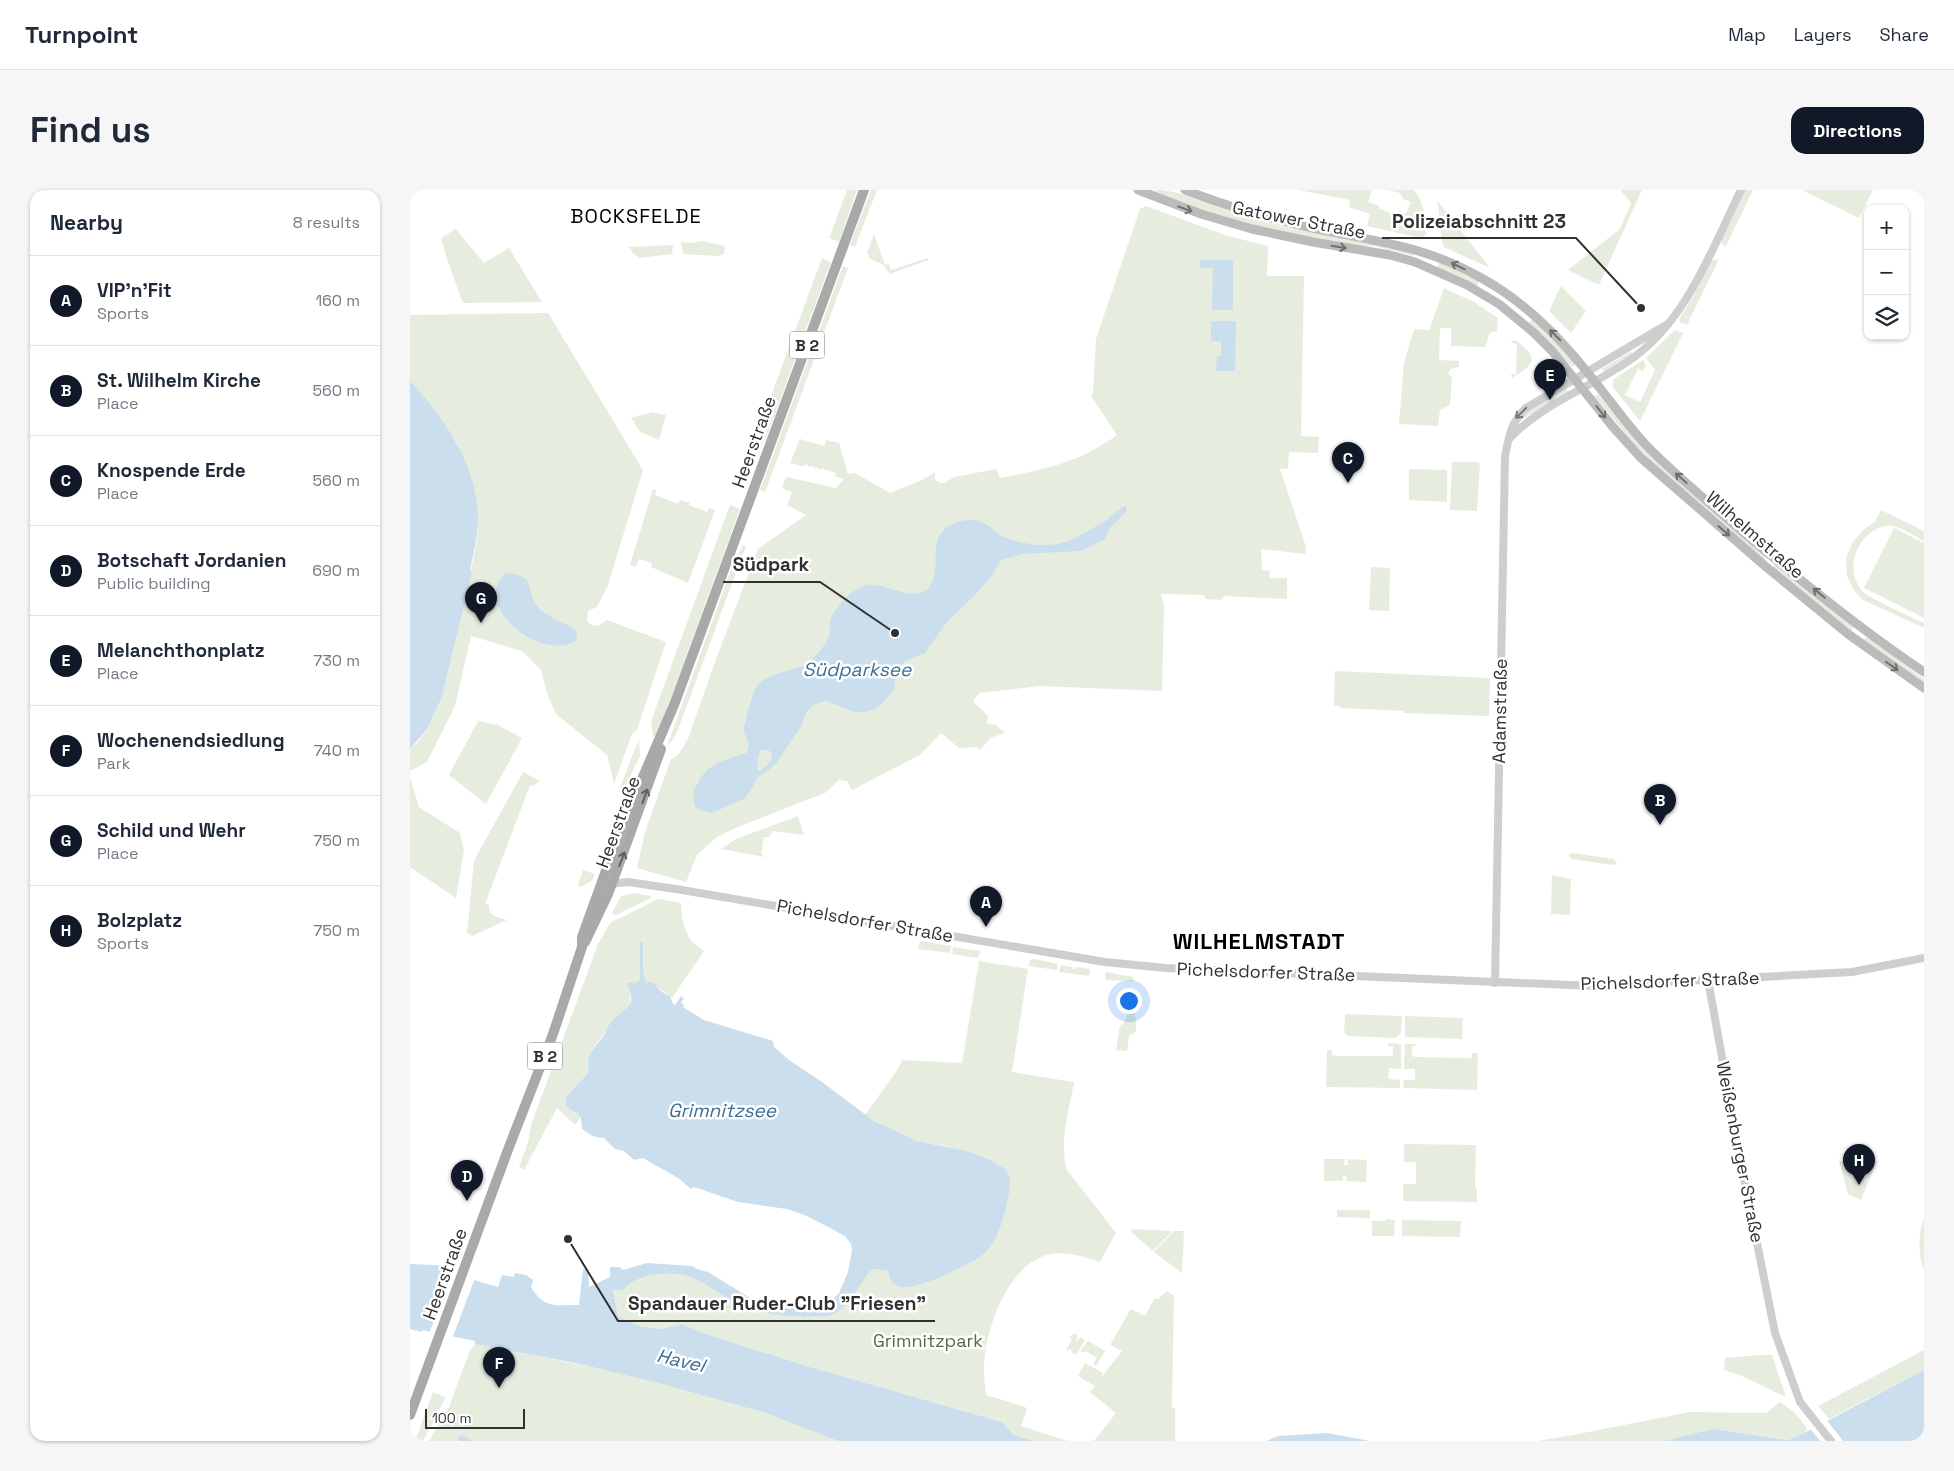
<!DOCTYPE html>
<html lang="en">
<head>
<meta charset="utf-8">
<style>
	body { margin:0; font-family:"Space Grotesk",sans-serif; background:#f6f6f7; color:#1f2937 }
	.controls { position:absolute; right:15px; top:15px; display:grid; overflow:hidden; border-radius:10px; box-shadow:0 1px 4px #0004 }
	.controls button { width:45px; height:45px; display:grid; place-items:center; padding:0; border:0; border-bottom:1px solid #e0e1e3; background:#fff; color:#1f2937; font:25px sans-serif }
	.scale { position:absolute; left:15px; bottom:12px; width:100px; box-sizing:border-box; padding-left:5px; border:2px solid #313131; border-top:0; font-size:14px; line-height:18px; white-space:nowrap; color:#313131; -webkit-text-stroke:4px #fff; paint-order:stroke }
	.you { position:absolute; left:718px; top:810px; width:18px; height:18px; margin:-12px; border:4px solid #fff; border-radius:50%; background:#1a73e8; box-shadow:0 0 0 8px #1a73e833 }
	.badge { display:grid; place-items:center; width:32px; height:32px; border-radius:50%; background:#111827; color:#fff; font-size:16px; font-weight:700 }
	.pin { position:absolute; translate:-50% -41px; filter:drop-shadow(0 1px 2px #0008) }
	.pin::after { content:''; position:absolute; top:26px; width:18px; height:15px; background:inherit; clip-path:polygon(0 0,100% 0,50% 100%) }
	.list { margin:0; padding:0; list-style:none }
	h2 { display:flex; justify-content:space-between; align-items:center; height:65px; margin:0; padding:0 20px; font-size:21px }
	h2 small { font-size:16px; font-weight:400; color:#747a83 }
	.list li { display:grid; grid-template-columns:32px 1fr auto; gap:15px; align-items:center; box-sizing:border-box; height:90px; padding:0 20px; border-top:1px solid #e0e1e3 }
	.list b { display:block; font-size:19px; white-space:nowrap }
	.list p { margin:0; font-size:16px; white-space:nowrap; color:#747a83 }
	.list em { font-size:16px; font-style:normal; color:#747a83 }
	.icon { flex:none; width:28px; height:28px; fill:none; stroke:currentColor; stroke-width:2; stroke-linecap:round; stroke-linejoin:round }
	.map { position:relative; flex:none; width:1514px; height:1251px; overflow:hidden; border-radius:15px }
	header { display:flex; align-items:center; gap:30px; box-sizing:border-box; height:70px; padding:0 25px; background:#fff; border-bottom:1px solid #e0e1e3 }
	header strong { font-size:24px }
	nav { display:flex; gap:28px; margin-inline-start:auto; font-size:18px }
	.intro { display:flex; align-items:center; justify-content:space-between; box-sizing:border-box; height:120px; padding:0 30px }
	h1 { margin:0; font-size:35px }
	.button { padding:12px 22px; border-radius:15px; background:#111827; color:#fff; font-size:18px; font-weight:700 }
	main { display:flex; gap:30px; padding:0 30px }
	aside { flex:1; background:#fff; border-radius:15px; box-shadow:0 1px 4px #0004 }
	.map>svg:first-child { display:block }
	.green { fill:#e6eddf }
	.water { fill:#cbdeed; fill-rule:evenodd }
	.pier { fill:#fff }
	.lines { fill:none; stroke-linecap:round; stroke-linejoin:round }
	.canal { stroke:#cbdeed; stroke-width:7 }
	.tertiary { stroke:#cecece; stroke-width:8 }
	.secondary { stroke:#bbb; stroke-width:9 }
	.primary { stroke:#a9a9a9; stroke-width:10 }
	.oneway { stroke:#6f6f6f }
	.oneway2 { stroke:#787878 }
	.oneway3 { stroke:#616161 }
	.labels { text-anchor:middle; stroke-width:5; stroke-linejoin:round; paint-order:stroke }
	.shield { fill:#fff; stroke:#6f6f6f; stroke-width:1 }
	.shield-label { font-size:16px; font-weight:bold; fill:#313131 }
	.street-label { font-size:18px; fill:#313131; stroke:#fff }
	.park-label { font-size:18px; fill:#516e3c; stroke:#fff }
	.water-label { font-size:19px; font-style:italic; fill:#3c6f95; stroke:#fff }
	.quarter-label { font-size:20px; letter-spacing:1px; fill:#000; stroke:#fff }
	.district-label { font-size:22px; font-weight:bold; letter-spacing:1px; fill:#000; stroke:#fff }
	.leader { fill:none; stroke:#313131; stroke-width:2 }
	.callout-dot { fill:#313131; stroke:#fff; stroke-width:2 }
	.callout-label { font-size:19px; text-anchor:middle; font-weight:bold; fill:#313131; stroke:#fff; stroke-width:5; stroke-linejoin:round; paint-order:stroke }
</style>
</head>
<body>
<header>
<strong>Turnpoint</strong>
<nav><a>Map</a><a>Layers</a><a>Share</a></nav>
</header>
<div class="intro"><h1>Find us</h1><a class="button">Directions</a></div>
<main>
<aside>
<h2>Nearby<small>8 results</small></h2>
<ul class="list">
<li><span class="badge">A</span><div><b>VIP’n’Fit</b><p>Sports</p></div><em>160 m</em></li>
<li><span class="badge">B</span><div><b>St. Wilhelm Kirche</b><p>Place</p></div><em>560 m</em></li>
<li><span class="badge">C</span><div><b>Knospende Erde</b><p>Place</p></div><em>560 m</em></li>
<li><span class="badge">D</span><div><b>Botschaft Jordanien</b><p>Public building</p></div><em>690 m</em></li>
<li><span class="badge">E</span><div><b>Melanchthonplatz</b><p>Place</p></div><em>730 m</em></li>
<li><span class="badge">F</span><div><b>Wochenendsiedlung</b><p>Park</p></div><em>740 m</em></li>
<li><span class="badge">G</span><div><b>Schild und Wehr</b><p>Place</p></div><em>750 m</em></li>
<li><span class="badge">H</span><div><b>Bolzplatz</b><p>Sports</p></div><em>750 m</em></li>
</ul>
</aside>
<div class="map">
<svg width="1514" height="1251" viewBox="0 0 1514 1251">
	<rect width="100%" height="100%" fill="#fff"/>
	<g class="green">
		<path d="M437 0H447L429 52 419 48Z"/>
		<path d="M461 0H467L445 57 440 55Z"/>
		<path d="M745 0C767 0 777 7 797 13 815 20 833 26 851 31 902 45 954 51 1005 63L1004 66 965 56H950L856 39 791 20 745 2Z"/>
		<path d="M889 0H962L958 12 969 16V18L982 24 989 21 996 24 1001 12 993 9 990 3 978 0H1004C1013 12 1018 29 1016 44L1011 48 957 36 960 24 939 17 940 10Z"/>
		<path d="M1212 0H1232L1189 95 1158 80 1210 39 1221 13 1211 1Z"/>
		<path d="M1335 0H1343L1315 58 1311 51Z"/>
		<path d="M1392 0H1463L1449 28Z"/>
		<path d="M1027 10 1080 78 1034 57C1030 49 1030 22 1027 10Z"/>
		<path d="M736 16 815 45 858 56 857 86H894L891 246 909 247 908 263 879 262 878 279H870L896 357 895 364 851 359 852 380 860 381 859 388H877V409L814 406 811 410 796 409 793 405 751 404 754 416 752 501 629 496 570 503 563 511 578 526 577 534 586 535 595 543 580 548 570 560 567 557 549 558 531 543 510 565 442 600 437 591 429 590 415 603 330 636 307 647 287 665 276 692 227 678 235 642 261 569 268 565 278 549 306 469 348 359 396 325 377 315 382 302 372 298 376 287 426 298 434 289 425 286 426 283 415 280 413 278 409 280 407 277 404 278 403 276 399 277 397 274 393 276 380 273 390 249 414 256 416 250 429 253 438 284 445 283 480 303 512 290 525 282V290L530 293H534L544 287 586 279 590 288C636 279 668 273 707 245L681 206 683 203 686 149 730 19Z"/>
		<path d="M46 39 74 73 99 58 132 112 53 113 36 66 31 48Z"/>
		<path d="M464 44 475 75 479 74 481 80 518 68V70L480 84 472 74 460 69 457 63Z"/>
		<path d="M292 51 315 56 314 64 309 66 273 64 271 52 281 53Z"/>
		<path d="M263 55 262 64 229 68V67L223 64 219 57Z"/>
		<path d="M412 68 421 72 357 245 346 266H343L335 290H330Z"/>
		<path d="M1309 69 1277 135 1270 132 1269 129 1283 107 1301 70Z"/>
		<path d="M1029 72 1070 91 1067 96 1027 77Z"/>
		<path d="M433 76 438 78 355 302 350 300Z"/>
		<path d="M1151 96 1176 121 1161 143 1139 121Z"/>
		<path d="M1034 98 1064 112 1088 128 1087 141 1080 143 1075 157 1041 156V138H1030L1029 170 1049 171V177L1041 179 1038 183 1042 188 1040 215 1030 220 1028 236 989 234 994 173 1004 139 1019 140Z"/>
		<path d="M138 123 233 280 198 395 187 417 178 421 177 431 182 435 188 436 197 430 256 452 227 540 222 544 204 594 197 565 146 524 137 503 131 480 112 461 61 446 45 516 17 572 0 581V559L7 553 17 539 32 507 56 406 67 349 68 330 67 317 61 288 47 253 33 232 0 191V125Z"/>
		<path d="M1123 129 1166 174 1162 177 1119 132Z"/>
		<path d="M1265 140 1273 143 1230 231 1202 196 1204 189 1233 170 1236 175 1233 181 1228 179 1215 205 1230 212 1245 180 1236 168Z"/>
		<path d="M1106 150 1120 163 1122 171 1118 177 1102 188 1101 184H1106L1107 154 1101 153 1102 151Z"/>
		<path d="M1220 162 1223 163 1195 183 1192 179Z"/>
		<path d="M1155 198 1158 201 1109 231 1114 223Z"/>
		<path d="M1188 204 1228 252 1356 366 1355 369 1352 370 1256 286 1225 255 1184 206Z"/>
		<path d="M242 222 256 225 249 250 230 242 221 228Z"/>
		<path d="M1042 272H1068L1070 274 1067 321 1040 320Z"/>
		<path d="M999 279 1037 280V312L999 310Z"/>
		<path d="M243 299 246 300 245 305 268 314 270 310 280 313 279 315 297 322 299 318 305 320 278 393 241 377 242 373 229 369 226 377 220 375Z"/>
		<path d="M320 315 330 319 247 546 243 547 241 531Z"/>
		<path d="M1471 320 1514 341V351C1504 346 1493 338 1483 336 1479 335 1475 336 1471 337 1446 346 1434 379 1452 401 1458 408 1502 427 1514 433V438L1453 410 1443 399 1437 386 1436 368 1442 353 1454 339 1465 332Z"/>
		<path d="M1484 338 1514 353V428L1454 398Z"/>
		<path d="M333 355 336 356 267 542 262 551 257 556 323 374Z"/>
		<path d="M1365 374 1444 437 1440 442 1362 378Z"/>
		<path d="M961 377 980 378 979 421 959 420Z"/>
		<path d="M1455 448H1458L1514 489V493L1454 450Z"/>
		<path d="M925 481 1080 488 1079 526 993 523V521L930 518V516H924Z"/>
		<path d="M68 531 88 535 112 548 76 614 39 585Z"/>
		<path d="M229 549 230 566 213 601 209 600Z"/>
		<path d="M113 582 130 591 123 596 120 595 75 714 79 715C78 727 88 727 97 730L62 746 57 743 64 671Z"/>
		<path d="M0 587 9 617 50 643 54 660 46 708 0 677Z"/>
		<path d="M388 626 394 645 363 641 359 647H354L351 664 356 667 311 659 326 649Z"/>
		<path d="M1162 663 1204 669 1207 674 1202 675 1161 669 1159 665Z"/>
		<path d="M173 680 185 684C183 692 177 694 170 697L168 694Z"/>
		<path d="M1142 685 1161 689 1160 725 1141 724Z"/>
		<path d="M225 703 240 706 241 708 206 725 202 723 211 706Z"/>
		<path d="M248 709 271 713C272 733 275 750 294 761L262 808C258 804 242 793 236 791L233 781V752L230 788 229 791 224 793H220L217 796C224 807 221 819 208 825L180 862 177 871 179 876 178 883 156 907 160 919 171 926 165 935 147 918 114 980 109 977 118 953 121 935 188 754 200 733Z"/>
		<path d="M511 751 541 756 540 763 509 759 508 757Z"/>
		<path d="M543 757 571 761 568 768 542 764Z"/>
		<path d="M625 769 648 774 647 780 618 776 620 770Z"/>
		<path d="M569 771 618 779 602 882 664 892C659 921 649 952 657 980L706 1043 690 1072C675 1067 657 1061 641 1064 598 1072 574 1141 574 1179 574 1188 575 1197 576 1205L615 1217 617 1220 611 1236 657 1251H625L604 1245 592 1232 400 1177 296 1144 272 1134 251 1139 228 1136 208 1126 203 1098 213 1101C224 1084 257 1081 277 1086 290 1089 320 1111 333 1118L343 1122 414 1126 460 1081 466 1079 478 1081C479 1089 483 1096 492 1097 508 1100 565 1073 576 1061 589 1048 593 1025 598 1008L540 957 507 951 479 939 455 925 487 880 492 870 552 873Z"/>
		<path d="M651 775 662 777V779H665L666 777 679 779 680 781 679 786 649 782Z"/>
		<path d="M697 782 723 787 724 791 696 790 695 783Z"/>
		<path d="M719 820 724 821 726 830V841L719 846 717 861 706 860 710 836 715 831Z"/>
		<path d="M935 824 992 826 991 843 986 848 938 846 934 842Z"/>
		<path d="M995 826 1053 828 1052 849 995 847Z"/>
		<path d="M978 853 991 854V879L979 878 978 889 990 890V898L916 897 917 860H922V865L927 866H983V856H978Z"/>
		<path d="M995 854H1006V856H1002V866L1006 867 1057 868H1062V863H1068L1067 900 993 898 994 890H1005V879H994Z"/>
		<path d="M994 954 1066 955 1065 998 1067 999V1012L993 1011V994H1006V972H994Z"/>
		<path d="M914 969H935L934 975H938L937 969 957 970 956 992 934 991 937 990 936 986H933V991H914Z"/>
		<path d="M1429 971H1467L1451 1010 1438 1004Z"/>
		<path d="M927 1020H960V1028L927 1027Z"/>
		<path d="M1514 1027V1081C1508 1064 1508 1045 1514 1027Z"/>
		<path d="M976 1029 985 1030 984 1046H962V1031H975Z"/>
		<path d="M992 1030 1051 1031 1050 1047 992 1046Z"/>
		<path d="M722 1039 762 1041 743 1061 721 1042Z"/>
		<path d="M764 1041H774L772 1083 744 1062Z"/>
		<path d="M757 1101 764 1106 762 1217 765 1218V1251H684L706 1223 680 1202 685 1196 668 1186 675 1173 693 1183 690 1189 712 1161 700 1155 721 1119 735 1126 744 1109H748Z"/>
		<path d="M664 1143 668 1146 666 1150 667 1151 670 1147 675 1150 666 1165 661 1162 662 1160 660 1159 658 1161 656 1160 662 1150 660 1148Z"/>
		<path d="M678 1151 695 1161 686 1176 683 1174 687 1168 676 1161 675 1163 670 1161Z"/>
		<path d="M65 1154C161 1172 260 1191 353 1222 378 1231 403 1241 428 1251H19L39 1217 60 1160Z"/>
		<path d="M1514 1160V1180L1419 1229 1408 1216Z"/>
		<path d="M1349 1165H1362L1376 1207 1332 1186 1314 1180 1315 1168Z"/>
		<path d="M23 1202 35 1207V1209L13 1251H5Z"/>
		<path d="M1370 1212 1385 1223 1397 1238 1396 1242 1378 1250 1303 1239 1253 1251H1126L1163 1245 1280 1222 1356 1223Z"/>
	</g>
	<g class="water">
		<path d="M790 70H823V120H802L803 78H790Z"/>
		<path d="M801 131H826L825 181H806L807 166H811V151H801Z"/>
		<path d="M0 191C35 228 68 277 68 329 68 347 63 364 60 381L62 382 32 507 17 539 0 559Z"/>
		<path d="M716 316V322L701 337 694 350 670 361 612 364 591 370 582 386 565 405 536 433 515 463 494 472 490 477 486 483 484 499 472 514 463 520 454 522H444L416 511 403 515 396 523 392 535 367 572 359 580 347 588 343 597 334 609 302 623 292 621 286 618 284 612 283 602 291 587 298 579 312 571 336 563C343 554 334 548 334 538 334 535 343 502 345 499 355 484 369 484 384 479 393 477 400 471 406 465 412 458 419 451 420 442 420 438 419 435 420 431 425 417 439 402 453 396 470 388 502 415 518 398 536 379 512 346 545 333 559 327 572 330 583 339 586 342 588 345 592 346 603 351 616 354 629 355 651 356 663 350 682 339 687 335 693 333 698 329 703 324 709 318 716 316ZM351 560H358L362 563C362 572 356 577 349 581L347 579 349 565Z"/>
		<path d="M96 383C131 386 112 402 130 419 140 428 154 433 165 439L167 444V450C132 474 59 415 96 383Z"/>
		<path d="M230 751 233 752V781L236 791 243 793 252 802 260 806 263 814 265 815 271 806 274 809 271 812 274 815 273 817 294 830 363 851 364 857 379 870 412 892 464 931 507 951 557 961 580 970 595 979 600 989V996C597 1017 591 1046 576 1062 565 1073 508 1100 492 1097 483 1096 479 1089 478 1081L466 1079 460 1081C449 1095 441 1113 426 1123 413 1131 348 1124 333 1118 320 1111 290 1089 277 1086 257 1081 224 1084 213 1101L203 1099 208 1126 229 1136 251 1139 272 1134 296 1144 400 1177 592 1232 604 1245 625 1251H428L353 1222 245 1192 165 1173 65 1154V1151L12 1140V1142L0 1139V1074L43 1076 64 1090 88 1097 92 1085 104 1087 105 1083 116 1085 123 1090 121 1097C134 1119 146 1115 169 1115L173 1079H178L179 1097 200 1087V1077H210L213 1080 237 1073 282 1076 287 1079 298 1082 342 1109 408 1117 417 1115 429 1103 438 1082 442 1061 441 1054 435 1046 397 1026 377 1019 328 1012 284 997 281 999 268 988 233 968 224 970 214 961 205 959 194 948C185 948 180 945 172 939 171 919 169 927 156 916V907L178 883C180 877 176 871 179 865 183 857 191 851 195 843 197 840 198 836 201 832 211 819 230 817 217 796L218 793C223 792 228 794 230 788Z"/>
		<path d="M1514 1180V1251H1253L1303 1239 1378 1250 1396 1242Z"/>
		<path d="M917 1243 960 1251H856L868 1246Z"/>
	</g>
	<g class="pier">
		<path d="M45 1075 65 1088 42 1149 19 1144Z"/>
		<path d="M1415 1228 1433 1251H1410L1399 1237Z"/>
	</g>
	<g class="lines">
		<path class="canal" d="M52 1249 57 1251"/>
		<g class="tertiary">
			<path d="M1100 248C1132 214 1179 198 1217 172 1276 133 1301 61 1331 0"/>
			<path d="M199 694 218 692 266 699 695 772 756 778 1184 796 1442 782 1514 768"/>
			<path d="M1298 790 1333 983 1365 1143 1390 1212 1421 1251"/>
			<path d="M1085 793 1095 266C1099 246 1101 232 1116 218L1256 135"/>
		</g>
		<g class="secondary">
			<path d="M728 0 791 24 842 39 903 52 980 65 1005 72 1057 95 1089 114 1123 142 1143 162 1202 236 1231 268 1355 376 1438 444 1514 498"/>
			<path d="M775 0C817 16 858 29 902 38 967 52 1015 55 1075 90 1124 118 1159 158 1193 202 1207 220 1220 238 1236 255 1266 286 1301 314 1334 343 1392 392 1451 440 1514 482"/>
		</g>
		<g class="primary">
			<path d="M175 752 198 704 251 559"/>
			<path d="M0 1225 99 957 143 844 172 757V747L214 631 264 515 454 0"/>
		</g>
	</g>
	<defs><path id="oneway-shaft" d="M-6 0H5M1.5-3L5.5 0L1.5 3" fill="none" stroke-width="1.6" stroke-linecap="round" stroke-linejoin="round" transform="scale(1.25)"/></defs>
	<g class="oneway">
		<use href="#oneway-shaft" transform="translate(775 19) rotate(20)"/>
		<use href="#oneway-shaft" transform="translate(929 57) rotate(9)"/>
		<use href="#oneway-shaft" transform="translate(1048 76) rotate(-154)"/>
		<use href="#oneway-shaft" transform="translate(1145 145) rotate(-135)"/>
		<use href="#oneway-shaft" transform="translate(1191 222) rotate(52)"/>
		<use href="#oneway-shaft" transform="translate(1271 288) rotate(-138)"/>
		<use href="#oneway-shaft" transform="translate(1314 341) rotate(41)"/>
		<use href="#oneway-shaft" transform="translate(1409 403) rotate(-141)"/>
		<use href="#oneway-shaft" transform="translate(1482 476) rotate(35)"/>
	</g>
	<use class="oneway2" href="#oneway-shaft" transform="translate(1111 223) rotate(135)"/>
	<g class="oneway3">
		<use href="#oneway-shaft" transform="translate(235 606) rotate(-70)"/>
		<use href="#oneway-shaft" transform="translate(212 669) rotate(-69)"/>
	</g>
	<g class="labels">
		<g class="shield">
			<rect x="379.5" y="141.5" width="35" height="27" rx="4"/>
			<rect x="117.5" y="852.5" width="35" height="27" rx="4"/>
		</g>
		<g class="shield-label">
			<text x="397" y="161">B 2</text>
			<text x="135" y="872">B 2</text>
		</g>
		<g class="street-label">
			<text transform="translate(889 30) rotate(11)" y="6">Gatower Straße</text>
			<text transform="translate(344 252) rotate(-70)" y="6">Heerstraße</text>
			<text transform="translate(1345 345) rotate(41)" y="6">Wilhelmstraße</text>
			<text transform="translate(1090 521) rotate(-89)" y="6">Adamstraße</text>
			<text transform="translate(208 632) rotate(-70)" y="6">Heerstraße</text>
			<text transform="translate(455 731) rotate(10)" y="6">Pichelsdorfer Straße</text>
			<text transform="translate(856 782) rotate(2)" y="6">Pichelsdorfer Straße</text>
			<text transform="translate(1260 791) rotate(-2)" y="6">Pichelsdorfer Straße</text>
			<text transform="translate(1330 962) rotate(79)" y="6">Weißenburger Straße</text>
			<text transform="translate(35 1084) rotate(-70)" y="6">Heerstraße</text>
		</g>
		<g class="park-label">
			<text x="518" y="1157">Grimnitzpark</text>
		</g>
		<g class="water-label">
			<text x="447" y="486">Südparksee</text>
			<text x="312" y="927">Grimnitzsee</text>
			<text transform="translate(271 1170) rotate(13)" y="7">Havel</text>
		</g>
		<g class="quarter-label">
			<text x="226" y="33">BOCKSFELDE</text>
		</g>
		<g class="district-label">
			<text x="849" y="759">WILHELMSTADT</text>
		</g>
	</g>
	<path class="leader" d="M1231 118L1166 48H972M485 443L410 392H313M158 1049L208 1131H525"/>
	<g class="callout-dot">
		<circle cx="1231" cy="118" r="5"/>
		<circle cx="485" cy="443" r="5"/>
		<circle cx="158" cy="1049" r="5"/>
	</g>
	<g class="callout-label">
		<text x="1069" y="38">Polizeiabschnitt 23</text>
		<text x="361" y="381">Südpark</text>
		<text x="367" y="1120">Spandauer Ruder-Club "Friesen"</text>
	</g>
</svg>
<div class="controls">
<button>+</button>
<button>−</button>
<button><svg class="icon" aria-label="layers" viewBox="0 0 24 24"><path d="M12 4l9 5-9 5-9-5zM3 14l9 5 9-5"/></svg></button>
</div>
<div class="scale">100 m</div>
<div class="you"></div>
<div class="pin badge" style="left:576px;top:737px">A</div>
<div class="pin badge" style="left:1250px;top:635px">B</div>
<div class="pin badge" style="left:938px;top:293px">C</div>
<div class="pin badge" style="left:57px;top:1011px">D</div>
<div class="pin badge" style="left:1140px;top:210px">E</div>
<div class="pin badge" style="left:89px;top:1198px">F</div>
<div class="pin badge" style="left:71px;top:433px">G</div>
<div class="pin badge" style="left:1449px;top:995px">H</div>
</div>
</main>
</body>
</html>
